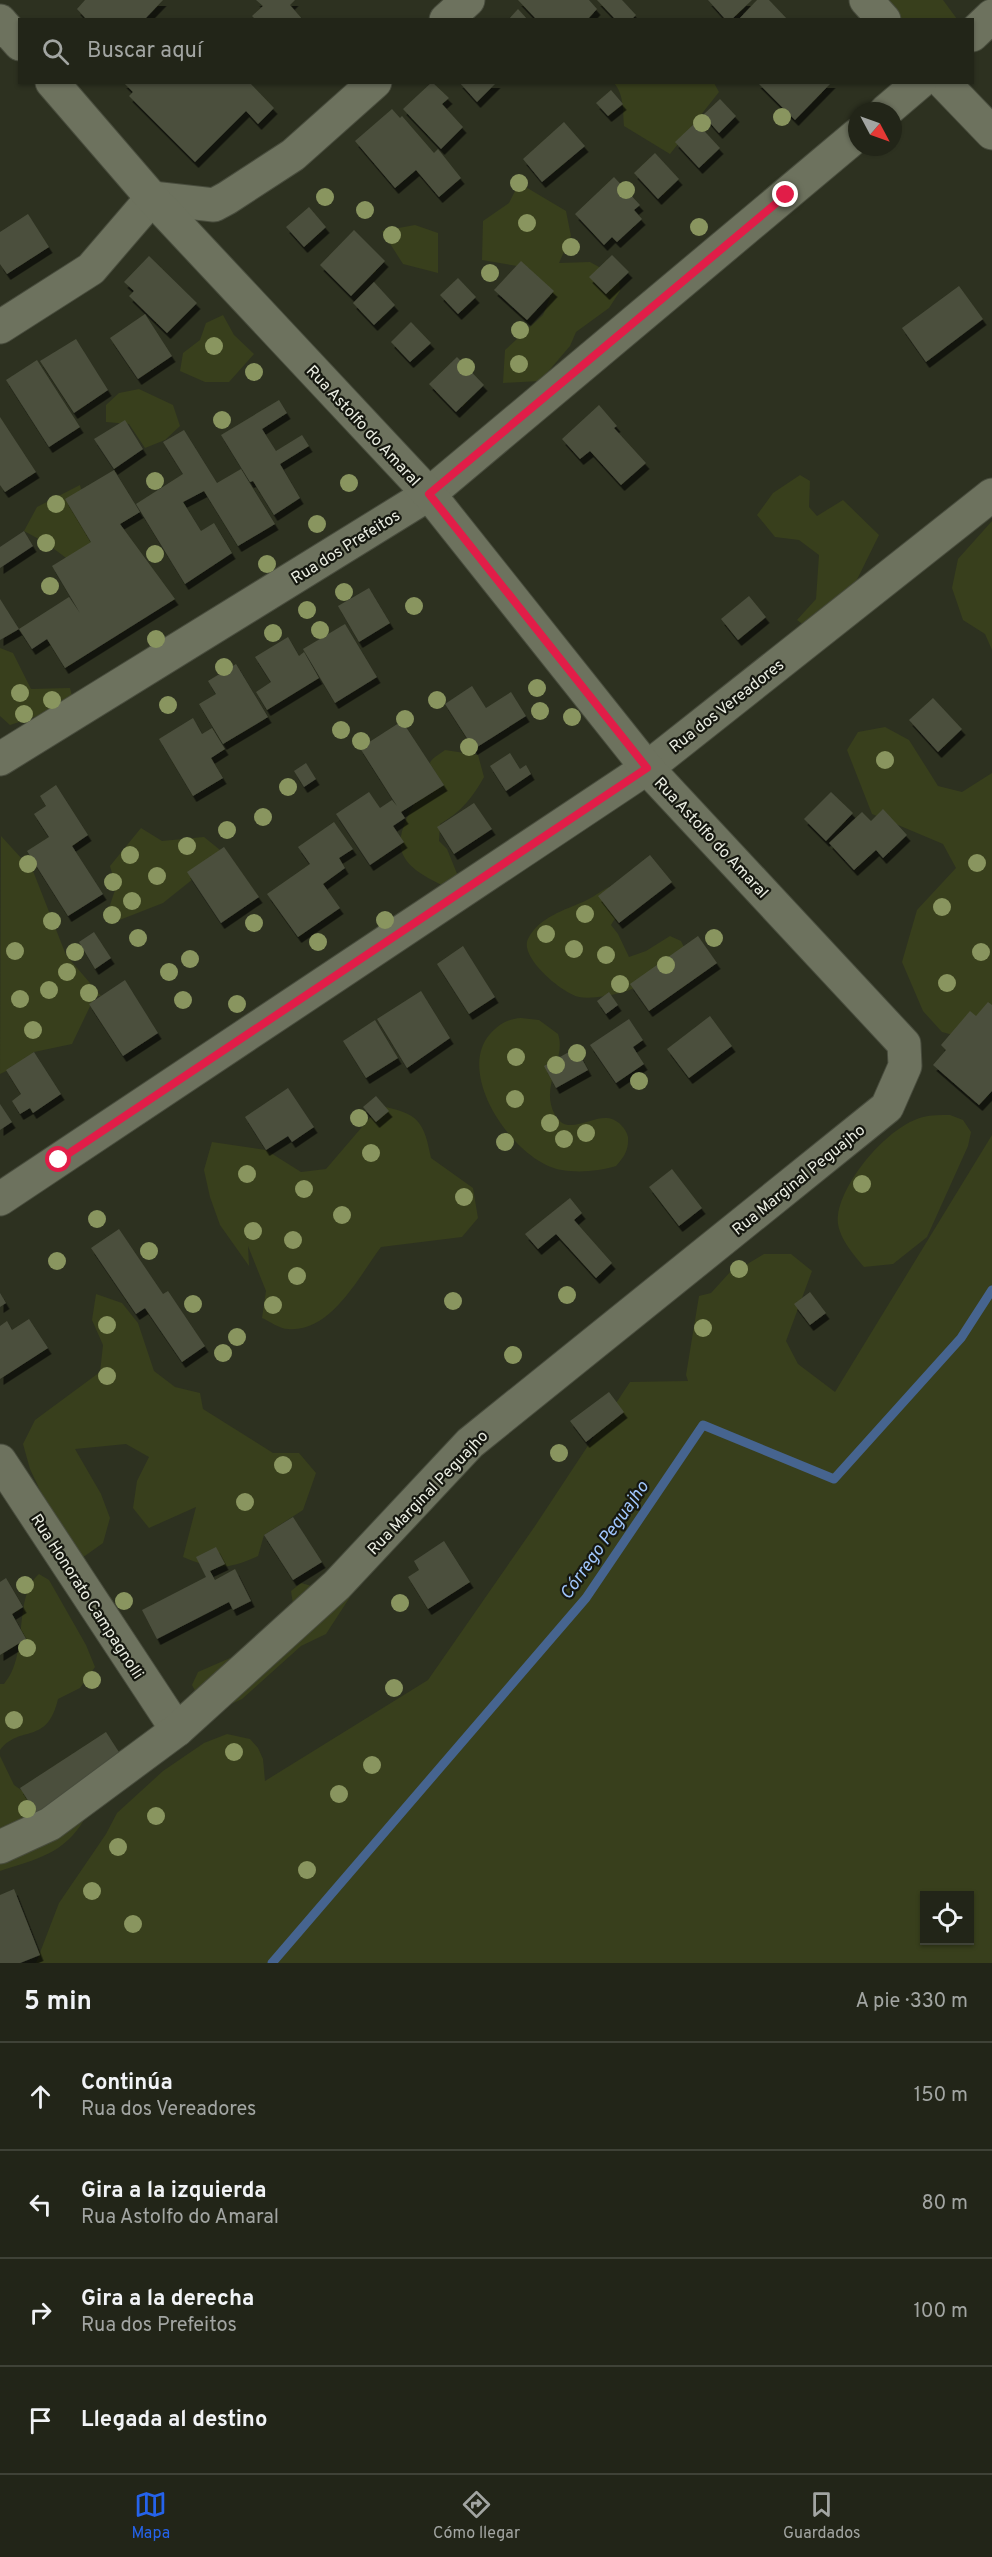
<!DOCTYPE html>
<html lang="es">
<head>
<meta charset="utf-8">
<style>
	body { margin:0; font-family:Overpass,sans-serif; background:#2e3125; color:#f1f3f6 }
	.controls { position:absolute; right:18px; bottom:18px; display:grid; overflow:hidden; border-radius:0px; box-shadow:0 2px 4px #0004 }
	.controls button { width:54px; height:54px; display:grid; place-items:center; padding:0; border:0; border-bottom:2px solid #3f4237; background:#222518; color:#f1f3f6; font:30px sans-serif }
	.compass { position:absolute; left:848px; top:102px; width:54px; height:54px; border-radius:50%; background:#222518; box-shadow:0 2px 4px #0004; rotate:131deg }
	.stop { position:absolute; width:18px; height:18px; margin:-14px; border:4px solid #e11d48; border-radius:50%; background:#fff }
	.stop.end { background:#e11d48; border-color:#fff; box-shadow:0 2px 6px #0008 }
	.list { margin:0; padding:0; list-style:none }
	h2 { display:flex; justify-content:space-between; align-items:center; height:78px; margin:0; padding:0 24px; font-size:26px }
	h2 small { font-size:20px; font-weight:400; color:#a2a5a2 }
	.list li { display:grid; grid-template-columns:39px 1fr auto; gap:18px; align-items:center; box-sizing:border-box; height:108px; padding:0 24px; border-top:2px solid #3f4237 }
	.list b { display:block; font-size:22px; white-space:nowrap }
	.list p { margin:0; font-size:20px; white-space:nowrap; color:#a2a5a2 }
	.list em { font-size:20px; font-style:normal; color:#a2a5a2 }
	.icon { flex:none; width:33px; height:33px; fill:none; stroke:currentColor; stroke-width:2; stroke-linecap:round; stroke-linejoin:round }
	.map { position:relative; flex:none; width:992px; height:1963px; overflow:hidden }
	.search { position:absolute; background:#222518; box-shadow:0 2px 4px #0004; left:18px; right:18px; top:18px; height:66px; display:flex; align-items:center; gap:15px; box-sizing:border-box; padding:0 21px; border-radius:0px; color:#a2a5a2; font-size:22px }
	.sheet { height:510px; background:#222518 }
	nav { display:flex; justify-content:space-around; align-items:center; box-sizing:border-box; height:84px; border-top:2px solid #3f4237; background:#222518; font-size:16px; color:#a2a5a2 }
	nav a { display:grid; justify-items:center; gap:3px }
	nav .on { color:#2563eb }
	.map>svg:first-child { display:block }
	.green { fill:#383f1c; fill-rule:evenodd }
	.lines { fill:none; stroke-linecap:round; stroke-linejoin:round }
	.stream { stroke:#46648f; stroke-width:9 }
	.building { fill:#4b4f3d; filter:url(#shadow) }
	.minor-casing { stroke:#484c3d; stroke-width:35 }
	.minor { stroke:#6d725e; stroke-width:33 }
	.tree { fill:#89955f }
	.route { stroke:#e11d48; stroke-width:8 }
	.labels { text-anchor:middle; stroke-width:4.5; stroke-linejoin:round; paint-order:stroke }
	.street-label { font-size:16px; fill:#ebeee3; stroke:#161810 }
	.water-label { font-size:18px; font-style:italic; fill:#a0c6fc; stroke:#161810 }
</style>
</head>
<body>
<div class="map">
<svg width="992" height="1963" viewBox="0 0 992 1963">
	<defs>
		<filter id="shadow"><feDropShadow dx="3.5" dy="6" stdDeviation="0" flood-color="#0009"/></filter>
	</defs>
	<rect width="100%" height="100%" fill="#2d3120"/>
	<g class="green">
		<path d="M881 0H943L957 19H889Z"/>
		<path d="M614 83H714L719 92 670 154 624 126C623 112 624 94 614 83Z"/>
		<path d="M519 183 566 211 571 236 559 263 590 262 619 278 620 291 609 308 576 332 570 346 540 381 503 383 505 350 543 315 550 298 529 268 482 260 483 221 509 203Z"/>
		<path d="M415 225 438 233V273L403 264 382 231Z"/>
		<path d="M223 315 234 335 254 354 229 382H205L180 371 183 353 200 340 206 323Z"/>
		<path d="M139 389 173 405 180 426 165 440 145 448 129 424 106 422V405L119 393Z"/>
		<path d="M800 475 810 481 809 507 817 516 843 500 879 535 842 610 812 631 797 620 816 599 819 555 799 540 775 537 757 515 773 493Z"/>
		<path d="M80 485 95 549 77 566 46 543 24 531 37 507Z"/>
		<path d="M992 521V650L985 634 963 620 952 588 958 559Z"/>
		<path d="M0 648 13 653 31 689 70 688 73 700 62 708 10 725 0 716Z"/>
		<path d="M885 727 909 740 938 786 962 792 992 773V1026L968 1039 942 1032 923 1011 902 962 917 910 956 868 943 844 872 814 847 750 858 732Z"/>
		<path d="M445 750 478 755 484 777C473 797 461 812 440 824L439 841 447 849 458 876 444 886C384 859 395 837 423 788 428 780 426 768 431 761 434 757 441 753 445 750Z"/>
		<path d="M141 828 162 841 204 837 220 850 218 859 163 903 117 921 107 914 116 887 110 866Z"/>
		<path d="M1 836 33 871 66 955 101 996H95L72 1044 34 1052 17 1066 0 1074Z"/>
		<path d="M622 884 620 917 614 920 611 925 618 934 629 957 646 951 670 936 681 941 686 951C666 965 644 988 620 993 608 996 591 999 579 997 562 993 519 957 528 939 539 917 565 910 585 901 599 895 605 885 622 884Z"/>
		<path d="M521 1018 539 1020 558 1034C567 1059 539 1086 555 1115 558 1120 563 1125 569 1125 588 1126 605 1109 621 1125 625 1129 627 1133 628 1137 629 1150 624 1157 616 1166 600 1171 579 1173 562 1170 516 1163 454 1075 490 1034 499 1024 507 1019 521 1018Z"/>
		<path d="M380 1106C418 1113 424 1121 431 1158L473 1188 478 1218 462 1237 381 1247C359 1276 331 1333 288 1329 280 1329 269 1321 262 1318L266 1291 248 1246 249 1266 220 1225 210 1197 204 1170 212 1142 266 1150 301 1172 326 1169Z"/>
		<path d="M950 1115 963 1120 971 1132 968 1146 927 1237 893 1264 864 1267C853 1254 835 1234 838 1215 843 1180 888 1126 923 1117 931 1115 941 1115 950 1115Z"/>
		<path d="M992 1135V1963H36L59 1903 106 1834 117 1813 163 1771 204 1743 227 1734 250 1739 258 1748 263 1759 265 1781 428 1680 535 1526 630 1382 688 1381 686 1375 699 1296 711 1293 731 1271 739 1269 764 1254H791L812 1271 786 1341 798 1364 835 1392ZM924 1896H970V1940H924Z"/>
		<path d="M96 1294 122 1303 138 1323 154 1371 175 1387 200 1393 203 1409 273 1453H299L316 1473 303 1510 264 1535 258 1556C227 1570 214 1570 183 1557L196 1507 149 1528 133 1508 137 1481 149 1457 126 1444 75 1449 101 1494 110 1518 103 1543 82 1558 63 1539 30 1469 23 1444 35 1420 100 1372 103 1345 92 1320Z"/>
		<path d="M39 1574 49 1580 86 1645 95 1667 80 1688 58 1699C47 1746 20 1724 0 1750V1684H4C30 1654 12 1598 39 1574Z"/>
		<path d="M301 1583 350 1597 326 1634 301 1646 242 1699 216 1711 203 1706 192 1685 198 1672 237 1655 293 1604 291 1591Z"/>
		<path d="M0 1756 14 1785 24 1792 85 1818C65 1854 36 1859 0 1871Z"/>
	</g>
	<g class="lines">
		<path class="stream" d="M272 1963 586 1598 703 1425 834 1479 961 1338 992 1290"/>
	</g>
	<g class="building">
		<path d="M85 0H163L144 20H87L77 9Z"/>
		<path d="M256 0H295L290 5 303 20H256L252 16 263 6Z"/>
		<path d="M518 0H589L597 9 587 20H537Z"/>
		<path d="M597 0H622L636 15 631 20H616Z"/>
		<path d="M708 0H752L731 20H726Z"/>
		<path d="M757 0H769L788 20H738Z"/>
		<path d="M518 9 528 20H508Z"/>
		<path d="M123 82H249L274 108 258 124 246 111 195 162 129 96 133 92Z"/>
		<path d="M432 82 449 98 442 104 463 127 441 149 403 109Z"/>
		<path d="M459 82H497L477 102Z"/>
		<path d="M757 82H832L795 120Z"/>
		<path d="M611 90 623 104 608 116 596 103Z"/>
		<path d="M720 99 736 116 719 133 703 115Z"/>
		<path d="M392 109 400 118 402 116 434 153 438 149 461 178 439 197 416 170 395 188 355 141Z"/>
		<path d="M564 122 585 146 542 182 523 159Z"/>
		<path d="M696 122 720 148 699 168 675 142Z"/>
		<path d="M655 153 679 179 658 199 634 173Z"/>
		<path d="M614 177 640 205 634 210 642 219 617 242 612 237 604 245 575 214Z"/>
		<path d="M309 207 326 227 304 247 286 227Z"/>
		<path d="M28 214 49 247 7 274 0 264V232Z"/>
		<path d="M354 230 385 261 351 296 320 265Z"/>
		<path d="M612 255 629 272 606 294 589 277Z"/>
		<path d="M149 256 197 303 167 333 129 296 134 291 124 282Z"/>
		<path d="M521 261 554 291 527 320 494 290Z"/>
		<path d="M458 278 476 297 458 314 440 295Z"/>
		<path d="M374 282 395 305 374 325 353 303Z"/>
		<path d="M959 286 983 319 926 362 902 328Z"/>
		<path d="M145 314 172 356 138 379 110 338Z"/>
		<path d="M411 322 431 343 410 362 391 342Z"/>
		<path d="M76 339 108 390 74 413 40 361Z"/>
		<path d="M457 357 484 385 456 412 429 384Z"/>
		<path d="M37 360 80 427 49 447 6 380Z"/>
		<path d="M279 400 287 413 262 429 276 451 302 435 309 446 280 464 300 498 274 515 253 481 250 482 221 435Z"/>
		<path d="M599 405 617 426 614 428 646 463 621 485 590 451 580 459 562 439Z"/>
		<path d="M0 417 36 472 5 492 0 485Z"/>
		<path d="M125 420 143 449 114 469 94 439Z"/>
		<path d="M184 430 217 483 241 469 275 524 238 546 204 491 183 502 201 531 214 523 232 553 185 584 136 504 183 474 163 442Z"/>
		<path d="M114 470 140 512 120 524 175 599 65 668 47 639 32 649 19 629 69 597 80 613 52 566 91 542 65 499Z"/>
		<path d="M24 531 33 546 0 568V547Z"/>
		<path d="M369 588 390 623 359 642 338 606Z"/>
		<path d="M749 596 766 617 738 640 721 619Z"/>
		<path d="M0 599 19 629 0 640Z"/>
		<path d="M345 624 377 677 335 703 303 649Z"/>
		<path d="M288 637 299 656 304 652 319 678 267 710 256 692 271 682 255 657Z"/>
		<path d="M236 664 268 717 223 744 199 704 216 694 208 681Z"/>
		<path d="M472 686 486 708 511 692 526 716 474 749 445 704Z"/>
		<path d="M933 698 962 729 938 752 909 720Z"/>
		<path d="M193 718 202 734 212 728 225 749 211 758 223 778 193 796 159 739Z"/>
		<path d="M402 721 444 785 401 812 405 818 393 826 404 842 370 865 336 814 369 792 380 808 392 800 397 806 360 748Z"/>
		<path d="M510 753 520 769 526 765 531 774 506 791 490 766Z"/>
		<path d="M306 763 316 779 304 787 294 771Z"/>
		<path d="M56 785 88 835 72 846 103 894 68 916 27 851 49 837 34 814 46 806 40 796Z"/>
		<path d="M831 792 853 813 826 841 804 819Z"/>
		<path d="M474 803 492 829 454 854 437 827Z"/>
		<path d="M883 809 907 835 883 858 876 850 854 870 829 843 862 812 871 821Z"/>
		<path d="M334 822 353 849 339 858 345 868 323 884 340 908 298 937 267 894 310 864 298 847Z"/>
		<path d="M224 847 259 897 221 923 187 872Z"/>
		<path d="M650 855 672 882 619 923 598 896Z"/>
		<path d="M94 932 111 958 95 969 79 942Z"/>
		<path d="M698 936 717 963 649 1011 630 984Z"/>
		<path d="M463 946 495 997 469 1014 437 964Z"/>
		<path d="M125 980 158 1033 123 1056 89 1004Z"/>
		<path d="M421 991 450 1038 407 1068 377 1019Z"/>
		<path d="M609 992 618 1005 606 1014 597 1001Z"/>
		<path d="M988 1002 992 1005V1091L979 1105 933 1065 946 1050 941 1045 970 1011 976 1016Z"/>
		<path d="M710 1016 732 1046 689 1078 667 1049Z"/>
		<path d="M629 1019 643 1040 633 1047 644 1064 616 1083 590 1045Z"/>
		<path d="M375 1020 398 1058 366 1078 343 1041Z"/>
		<path d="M576 1048 588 1070 556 1088 544 1066Z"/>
		<path d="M34 1052 61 1094 33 1113 30 1108 20 1114 12 1101 21 1094 6 1070Z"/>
		<path d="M288 1088 314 1127 292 1142 288 1136 266 1150 245 1117Z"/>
		<path d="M376 1096 389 1111 376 1122 363 1107Z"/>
		<path d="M0 1104 12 1122 0 1130Z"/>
		<path d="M672 1169 702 1208 679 1226 649 1187Z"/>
		<path d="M570 1198 582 1213 574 1220 612 1263 596 1278 556 1234 538 1249 525 1234Z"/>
		<path d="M119 1229 163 1294 168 1291 205 1346 182 1362 145 1308 136 1314 91 1248Z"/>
		<path d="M810 1292 826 1313 810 1325 794 1304Z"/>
		<path d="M0 1293 6 1303 0 1307Z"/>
		<path d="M29 1319 48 1348 0 1379V1326L7 1321 12 1330Z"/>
		<path d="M609 1392 624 1412 586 1442 570 1421Z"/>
		<path d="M293 1517 322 1562 293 1580 264 1535Z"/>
		<path d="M444 1541 470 1582 428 1609 408 1577 419 1570 414 1561Z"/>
		<path d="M216 1547 225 1564 210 1571 215 1580 235 1569 251 1601 233 1610 229 1602 157 1639 142 1610 206 1577 196 1557Z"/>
		<path d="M6 1578 23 1607 12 1614 26 1639 0 1655V1582Z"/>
		<path d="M106 1732 126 1763 40 1819 20 1788Z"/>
		<path d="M14 1889 40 1955 20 1963H0V1895Z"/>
	</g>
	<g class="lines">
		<defs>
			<g id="minor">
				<path d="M866 0 884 20"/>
				<path d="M446 20 468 0"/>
				<path d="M0 21 20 44"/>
				<path d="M972 35 992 16"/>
				<path d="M943 82 992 133"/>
				<path d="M886 111 920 82"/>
				<path d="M0 327 91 269 152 198 214 205 227 198 293 155 375 82"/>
				<path d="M0 759 429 494 857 135"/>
				<path d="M0 1199 647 768 992 495"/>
				<path d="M0 1461 177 1730"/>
				<path d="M0 1847 50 1824 177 1730 337 1585 470 1443 887 1107 905 1066 904 1044 647 768 429 494 152 198 52 82"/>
			</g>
		</defs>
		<use href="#minor" class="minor-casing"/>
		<use href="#minor" class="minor"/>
	</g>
	<g class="tree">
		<circle cx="782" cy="117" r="9"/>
		<circle cx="702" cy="123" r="9"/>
		<circle cx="519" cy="183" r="9"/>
		<circle cx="626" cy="190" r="9"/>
		<circle cx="325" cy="197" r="9"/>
		<circle cx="365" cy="210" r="9"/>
		<circle cx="527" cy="223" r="9"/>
		<circle cx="699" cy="227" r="9"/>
		<circle cx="392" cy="235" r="9"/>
		<circle cx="571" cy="247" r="9"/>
		<circle cx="490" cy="273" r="9"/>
		<circle cx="520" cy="330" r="9"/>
		<circle cx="214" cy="346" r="9"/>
		<circle cx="519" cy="364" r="9"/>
		<circle cx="466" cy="367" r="9"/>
		<circle cx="254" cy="372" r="9"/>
		<circle cx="222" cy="420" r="9"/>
		<circle cx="155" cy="481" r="9"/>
		<circle cx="349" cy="483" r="9"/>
		<circle cx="56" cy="504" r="9"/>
		<circle cx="317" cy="524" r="9"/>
		<circle cx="46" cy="543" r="9"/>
		<circle cx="155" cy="554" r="9"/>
		<circle cx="267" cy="564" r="9"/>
		<circle cx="50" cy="586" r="9"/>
		<circle cx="344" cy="592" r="9"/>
		<circle cx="414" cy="606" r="9"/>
		<circle cx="307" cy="610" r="9"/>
		<circle cx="320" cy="630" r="9"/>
		<circle cx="273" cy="633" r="9"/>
		<circle cx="156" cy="639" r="9"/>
		<circle cx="224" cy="667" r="9"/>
		<circle cx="537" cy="688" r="9"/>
		<circle cx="20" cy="693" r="9"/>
		<circle cx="52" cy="700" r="9"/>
		<circle cx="437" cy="700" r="9"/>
		<circle cx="168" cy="705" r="9"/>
		<circle cx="540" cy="711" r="9"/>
		<circle cx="24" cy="714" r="9"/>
		<circle cx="572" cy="717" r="9"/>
		<circle cx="405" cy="719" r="9"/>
		<circle cx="341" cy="730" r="9"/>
		<circle cx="361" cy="741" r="9"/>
		<circle cx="469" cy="747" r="9"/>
		<circle cx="885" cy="760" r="9"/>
		<circle cx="288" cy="787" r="9"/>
		<circle cx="263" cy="817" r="9"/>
		<circle cx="227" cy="830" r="9"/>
		<circle cx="187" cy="846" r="9"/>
		<circle cx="130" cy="855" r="9"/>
		<circle cx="977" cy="863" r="9"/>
		<circle cx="28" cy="864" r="9"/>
		<circle cx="157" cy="876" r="9"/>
		<circle cx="113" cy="882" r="9"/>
		<circle cx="132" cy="901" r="9"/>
		<circle cx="942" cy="907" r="9"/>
		<circle cx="585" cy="914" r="9"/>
		<circle cx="112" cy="915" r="9"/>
		<circle cx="385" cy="920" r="9"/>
		<circle cx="52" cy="921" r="9"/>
		<circle cx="254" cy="923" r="9"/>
		<circle cx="546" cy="934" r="9"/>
		<circle cx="138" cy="938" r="9"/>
		<circle cx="714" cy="938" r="9"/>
		<circle cx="318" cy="942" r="9"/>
		<circle cx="574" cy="949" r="9"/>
		<circle cx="15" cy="951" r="9"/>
		<circle cx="75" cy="952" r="9"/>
		<circle cx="981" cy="952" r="9"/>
		<circle cx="606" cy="955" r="9"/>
		<circle cx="190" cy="959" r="9"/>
		<circle cx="666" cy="965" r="9"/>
		<circle cx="67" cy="972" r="9"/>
		<circle cx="169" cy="972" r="9"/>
		<circle cx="947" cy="983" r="9"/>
		<circle cx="620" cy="984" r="9"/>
		<circle cx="49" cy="990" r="9"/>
		<circle cx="89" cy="993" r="9"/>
		<circle cx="20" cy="999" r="9"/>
		<circle cx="183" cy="1000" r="9"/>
		<circle cx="237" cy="1004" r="9"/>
		<circle cx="33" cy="1030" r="9"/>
		<circle cx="577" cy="1053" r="9"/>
		<circle cx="516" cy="1057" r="9"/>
		<circle cx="556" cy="1065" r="9"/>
		<circle cx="639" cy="1081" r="9"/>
		<circle cx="515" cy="1099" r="9"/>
		<circle cx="359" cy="1118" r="9"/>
		<circle cx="550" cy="1123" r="9"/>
		<circle cx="586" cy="1133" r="9"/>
		<circle cx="564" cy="1139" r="9"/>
		<circle cx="505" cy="1142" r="9"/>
		<circle cx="371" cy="1153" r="9"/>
		<circle cx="247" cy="1174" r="9"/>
		<circle cx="862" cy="1184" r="9"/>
		<circle cx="304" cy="1189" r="9"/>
		<circle cx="464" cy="1197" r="9"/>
		<circle cx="342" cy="1215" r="9"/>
		<circle cx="97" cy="1219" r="9"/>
		<circle cx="253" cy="1231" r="9"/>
		<circle cx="293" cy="1240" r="9"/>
		<circle cx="149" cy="1251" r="9"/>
		<circle cx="57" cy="1261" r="9"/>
		<circle cx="739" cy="1269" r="9"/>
		<circle cx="297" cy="1276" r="9"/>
		<circle cx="567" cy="1295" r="9"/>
		<circle cx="453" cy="1301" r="9"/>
		<circle cx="193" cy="1304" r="9"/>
		<circle cx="273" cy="1305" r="9"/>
		<circle cx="107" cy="1325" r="9"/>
		<circle cx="703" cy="1328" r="9"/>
		<circle cx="237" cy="1337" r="9"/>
		<circle cx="223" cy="1353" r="9"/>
		<circle cx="513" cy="1355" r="9"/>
		<circle cx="107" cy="1376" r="9"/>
		<circle cx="559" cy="1453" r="9"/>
		<circle cx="283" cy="1465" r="9"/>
		<circle cx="245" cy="1502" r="9"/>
		<circle cx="25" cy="1585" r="9"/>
		<circle cx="124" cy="1601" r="9"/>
		<circle cx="400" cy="1603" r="9"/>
		<circle cx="27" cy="1648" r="9"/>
		<circle cx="92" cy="1680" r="9"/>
		<circle cx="394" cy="1688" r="9"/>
		<circle cx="14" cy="1720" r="9"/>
		<circle cx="234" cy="1752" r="9"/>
		<circle cx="372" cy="1765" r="9"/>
		<circle cx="339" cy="1794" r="9"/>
		<circle cx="27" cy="1809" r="9"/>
		<circle cx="156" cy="1816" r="9"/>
		<circle cx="118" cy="1847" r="9"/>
		<circle cx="307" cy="1870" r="9"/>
		<circle cx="92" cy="1891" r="9"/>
		<circle cx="133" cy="1924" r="9"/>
	</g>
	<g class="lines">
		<path class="route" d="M59 1160 647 768 429 494 786 195"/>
	</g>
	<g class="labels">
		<g class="street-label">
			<text transform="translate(364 425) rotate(47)" y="6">Rua Astolfo do Amaral</text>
			<text transform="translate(345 546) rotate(-32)" y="6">Rua dos Prefeitos</text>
			<text transform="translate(726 705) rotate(-38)" y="6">Rua dos Vereadores</text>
			<text transform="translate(712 837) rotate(47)" y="6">Rua Astolfo do Amaral</text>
			<text transform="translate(798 1179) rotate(-39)" y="6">Rua Marginal Peguajho</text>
			<text transform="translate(427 1492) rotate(-46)" y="6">Rua Marginal Peguajho</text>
			<text transform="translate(88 1596) rotate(57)" y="6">Rua Honorato Campagnolli</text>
		</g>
		<g class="water-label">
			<text transform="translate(604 1540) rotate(-55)" y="6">Córrego Peguajho</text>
		</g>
	</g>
</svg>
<div class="controls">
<button><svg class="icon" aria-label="locate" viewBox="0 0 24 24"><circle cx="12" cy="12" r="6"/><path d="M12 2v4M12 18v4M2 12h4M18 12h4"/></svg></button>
</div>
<svg class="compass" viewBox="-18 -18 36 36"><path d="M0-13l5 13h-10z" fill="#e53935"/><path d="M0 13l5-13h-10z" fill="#a2a5a2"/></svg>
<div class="stop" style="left:59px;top:1160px"></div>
<div class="stop end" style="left:786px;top:195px"></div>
<div class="search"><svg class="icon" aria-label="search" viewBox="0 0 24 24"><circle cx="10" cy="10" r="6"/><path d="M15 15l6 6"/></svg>Buscar aquí</div>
</div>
<section class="sheet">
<h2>5 min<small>A pie · 330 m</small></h2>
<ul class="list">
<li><svg class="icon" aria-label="ahead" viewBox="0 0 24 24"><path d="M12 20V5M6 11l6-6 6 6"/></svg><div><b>Continúa</b><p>Rua dos Vereadores</p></div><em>150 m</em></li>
<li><svg class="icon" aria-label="left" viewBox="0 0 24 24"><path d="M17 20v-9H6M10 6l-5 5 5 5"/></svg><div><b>Gira a la izquierda</b><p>Rua Astolfo do Amaral</p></div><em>80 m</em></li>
<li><svg class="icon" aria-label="right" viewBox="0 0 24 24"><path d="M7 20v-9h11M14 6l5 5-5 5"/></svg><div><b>Gira a la derecha</b><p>Rua dos Prefeitos</p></div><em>100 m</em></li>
<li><svg class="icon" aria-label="arrive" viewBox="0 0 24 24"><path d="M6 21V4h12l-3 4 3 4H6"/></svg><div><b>Llegada al destino</b></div></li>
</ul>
</section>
<nav>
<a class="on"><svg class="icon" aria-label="map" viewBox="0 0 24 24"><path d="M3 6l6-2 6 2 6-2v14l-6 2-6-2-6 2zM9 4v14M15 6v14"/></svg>Mapa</a>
<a><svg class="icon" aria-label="directions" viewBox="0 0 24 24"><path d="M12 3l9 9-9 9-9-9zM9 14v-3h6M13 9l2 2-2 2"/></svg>Cómo llegar</a>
<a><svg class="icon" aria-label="saved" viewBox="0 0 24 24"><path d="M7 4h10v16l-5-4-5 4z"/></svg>Guardados</a>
</nav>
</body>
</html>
